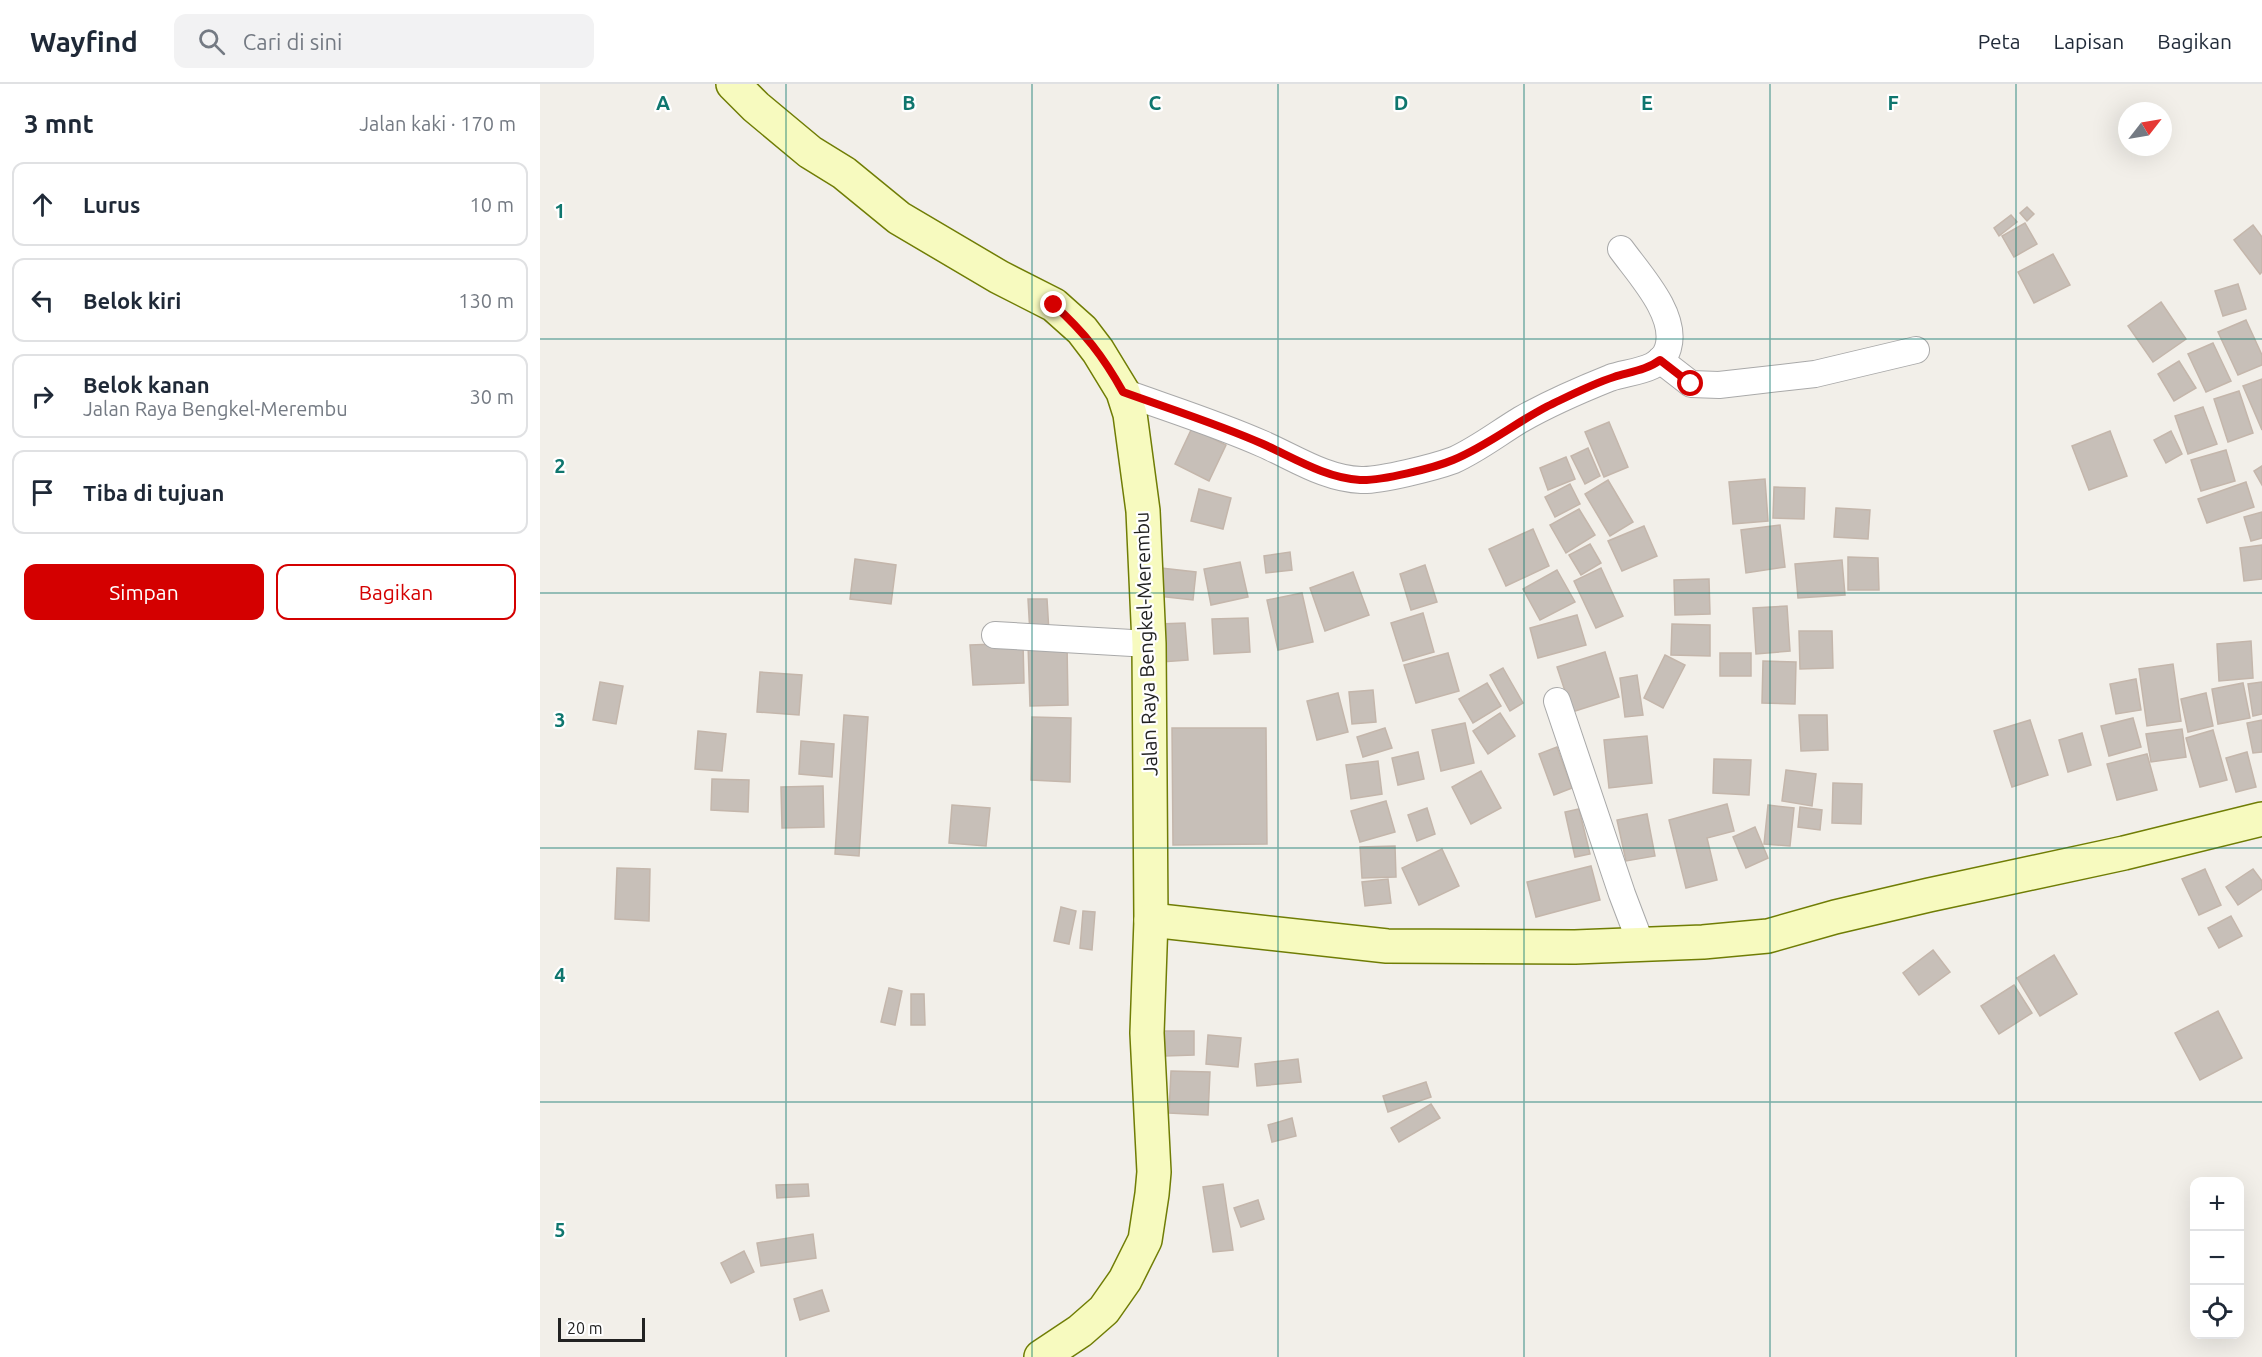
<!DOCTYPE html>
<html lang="id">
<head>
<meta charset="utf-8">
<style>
	body { margin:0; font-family:Ubuntu,sans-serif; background:#f2f2f3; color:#1f2937 }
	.controls { position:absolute; right:18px; bottom:18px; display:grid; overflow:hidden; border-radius:12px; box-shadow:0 6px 24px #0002 }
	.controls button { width:54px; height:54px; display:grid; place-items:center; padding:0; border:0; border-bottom:2px solid #e0e1e3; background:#fff; color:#1f2937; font:30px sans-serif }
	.compass { position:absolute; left:1578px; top:18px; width:54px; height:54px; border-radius:50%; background:#fff; box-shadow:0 6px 24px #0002; rotate:59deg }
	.scale { position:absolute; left:18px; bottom:15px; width:87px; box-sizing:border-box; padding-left:6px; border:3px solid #222; border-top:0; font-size:16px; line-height:21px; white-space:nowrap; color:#222; -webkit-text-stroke:4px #fff; paint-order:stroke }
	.stop { position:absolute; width:18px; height:18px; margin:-14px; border:4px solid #d40000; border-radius:50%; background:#fff }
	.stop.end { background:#d40000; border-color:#fff; box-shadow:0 2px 6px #0008 }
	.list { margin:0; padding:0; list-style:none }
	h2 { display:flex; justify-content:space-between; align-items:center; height:78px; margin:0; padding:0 24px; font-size:26px }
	h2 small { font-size:20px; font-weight:400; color:#747a83 }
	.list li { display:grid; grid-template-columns:39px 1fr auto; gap:18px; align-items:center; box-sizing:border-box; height:84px; margin:0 12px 12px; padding:0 12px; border:2px solid #e0e1e3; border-radius:12px }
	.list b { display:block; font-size:22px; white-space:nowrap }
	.list p { margin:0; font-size:20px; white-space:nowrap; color:#747a83 }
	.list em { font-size:20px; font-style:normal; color:#747a83 }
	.actions { display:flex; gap:12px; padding:18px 24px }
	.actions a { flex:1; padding:14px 0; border:2px solid #d40000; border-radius:12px; text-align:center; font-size:21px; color:#d40000 }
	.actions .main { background:#d40000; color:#fff }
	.icon { flex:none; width:33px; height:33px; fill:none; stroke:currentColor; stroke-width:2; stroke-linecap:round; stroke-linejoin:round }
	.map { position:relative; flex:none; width:1722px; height:1273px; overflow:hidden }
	header { display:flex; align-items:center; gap:36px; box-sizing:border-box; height:84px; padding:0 30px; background:#fff; border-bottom:2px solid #e0e1e3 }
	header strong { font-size:28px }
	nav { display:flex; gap:33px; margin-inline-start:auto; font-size:21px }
	.search { width:420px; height:54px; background:#f2f2f3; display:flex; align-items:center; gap:15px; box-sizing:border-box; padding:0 21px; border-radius:12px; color:#747a83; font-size:22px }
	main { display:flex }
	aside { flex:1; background:#fff }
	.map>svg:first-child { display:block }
	.building { fill:#c7bfb8; stroke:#c4b6ab; stroke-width:1.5 }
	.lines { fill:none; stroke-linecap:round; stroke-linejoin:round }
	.street-casing { stroke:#a9a9a9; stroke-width:28 }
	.secondary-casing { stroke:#707d05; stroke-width:36 }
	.street { stroke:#fff; stroke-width:26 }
	.secondary { stroke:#f7fabf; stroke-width:33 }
	.route { stroke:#d40000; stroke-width:8 }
	.grid { fill:none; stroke:#0f766e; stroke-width:1.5; stroke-opacity:0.55 }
	.labels { text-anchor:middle; stroke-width:4.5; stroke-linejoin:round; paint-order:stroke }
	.street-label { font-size:20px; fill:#222; stroke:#fff }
	.grid-label { font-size:20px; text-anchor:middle; font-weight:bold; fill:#0f766e; stroke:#fff; stroke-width:4.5; stroke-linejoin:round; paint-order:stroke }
</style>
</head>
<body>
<header>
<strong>Wayfind</strong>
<div class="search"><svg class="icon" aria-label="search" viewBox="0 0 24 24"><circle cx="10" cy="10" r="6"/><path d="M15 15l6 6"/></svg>Cari di sini</div>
<nav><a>Peta</a><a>Lapisan</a><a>Bagikan</a></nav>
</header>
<main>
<aside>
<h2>3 mnt<small>Jalan kaki · 170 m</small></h2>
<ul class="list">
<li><svg class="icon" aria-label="ahead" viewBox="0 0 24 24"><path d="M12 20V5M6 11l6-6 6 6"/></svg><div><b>Lurus</b></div><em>10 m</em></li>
<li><svg class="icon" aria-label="left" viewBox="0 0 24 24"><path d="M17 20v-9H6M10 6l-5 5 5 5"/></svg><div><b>Belok kiri</b></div><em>130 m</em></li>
<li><svg class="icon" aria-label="right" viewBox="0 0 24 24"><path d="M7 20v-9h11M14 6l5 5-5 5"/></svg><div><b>Belok kanan</b><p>Jalan Raya Bengkel-Merembu</p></div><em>30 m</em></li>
<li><svg class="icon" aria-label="arrive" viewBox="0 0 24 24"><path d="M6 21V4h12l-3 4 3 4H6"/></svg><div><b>Tiba di tujuan</b></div></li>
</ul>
<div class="actions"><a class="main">Simpan</a><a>Bagikan</a></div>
</aside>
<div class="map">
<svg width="1722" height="1273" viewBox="0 0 1722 1273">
	<rect width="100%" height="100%" fill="#f2efe9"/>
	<g class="building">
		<path d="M1487 123 1494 130 1487 137 1480 129Z"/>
		<path d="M1471 131 1477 138 1459 152 1454 144Z"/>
		<path d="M1485 139 1497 160 1474 173 1462 152Z"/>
		<path d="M1713 141 1722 153V188L1720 190 1694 156Z"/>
		<path d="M1513 170 1530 201 1494 219 1478 188Z"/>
		<path d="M1698 200 1706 225 1683 232 1675 207Z"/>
		<path d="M1621 218 1646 255 1613 278 1588 242Z"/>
		<path d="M1706 236 1722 271V281L1698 291 1678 248Z"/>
		<path d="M1673 259 1691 297 1666 308 1648 270Z"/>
		<path d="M1639 277 1656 304 1634 317 1618 290Z"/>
		<path d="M1722 295V346L1703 302Z"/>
		<path d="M1699 307 1713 349 1688 358 1674 315Z"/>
		<path d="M1663 323 1677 360 1648 370 1635 332Z"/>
		<path d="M1069 338 1088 383 1064 393 1045 348Z"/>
		<path d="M652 344 686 361 669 397 635 380Z"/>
		<path d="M1570 347 1587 392 1549 406 1532 362Z"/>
		<path d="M1631 347 1642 370 1626 379 1614 356Z"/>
		<path d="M1048 364 1060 392 1045 400 1031 372Z"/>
		<path d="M1686 366 1695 397 1661 407 1651 376Z"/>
		<path d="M1026 373 1035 395 1008 406 1000 384Z"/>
		<path d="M1722 382V401L1714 387Z"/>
		<path d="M1225 395 1228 437 1193 440 1189 398Z"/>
		<path d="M1068 396 1093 438 1070 452 1045 410Z"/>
		<path d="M1706 398 1714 423 1667 439 1658 415Z"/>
		<path d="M1030 400 1040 420 1015 433 1005 413Z"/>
		<path d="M1234 403 1265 404 1264 435 1233 434Z"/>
		<path d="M659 405 691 414 683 445 651 437Z"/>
		<path d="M1296 424 1330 426 1328 455 1294 453Z"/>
		<path d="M1039 425 1055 451 1026 469 1010 441Z"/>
		<path d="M1722 428V454L1711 457 1704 433Z"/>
		<path d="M1240 441 1245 483 1206 489 1201 446Z"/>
		<path d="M1104 442 1117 472 1082 487 1068 457Z"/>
		<path d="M993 445 1009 482 966 502 949 465Z"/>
		<path d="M1050 460 1061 479 1041 491 1029 471Z"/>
		<path d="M1722 461V495L1704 497 1700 464Z"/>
		<path d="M750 468 752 486 726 489 724 472Z"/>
		<path d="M1308 473 1338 474 1339 506H1308Z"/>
		<path d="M315 475 356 481 351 520 310 515Z"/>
		<path d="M1302 476 1305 511 1258 514 1255 480Z"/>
		<path d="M700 478 708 513 671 521 664 485Z"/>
		<path d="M885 481 897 518 871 526 860 490Z"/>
		<path d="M621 484 656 488 653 516 618 512Z"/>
		<path d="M1061 484 1083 532 1056 544 1034 497Z"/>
		<path d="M1017 486 1035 518 1000 536 983 505Z"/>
		<path d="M813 488 829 531 785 547 770 504Z"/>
		<path d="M1169 495 1170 530 1135 531 1134 496Z"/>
		<path d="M762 509 773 558 738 566 727 516Z"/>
		<path d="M488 515H507L509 548 490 550Z"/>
		<path d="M1247 522 1250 567 1216 570 1213 524Z"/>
		<path d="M883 529 894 568 863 577 851 539Z"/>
		<path d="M1037 531 1046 561 998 574 990 544Z"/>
		<path d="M708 534 710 568 674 570 672 535Z"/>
		<path d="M645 539 648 576 621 578 619 540Z"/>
		<path d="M1132 540 1170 541V572L1131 571Z"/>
		<path d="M1259 547H1292L1293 584 1260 585Z"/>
		<path d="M1711 557 1713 594 1679 597 1677 560Z"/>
		<path d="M483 559 484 599 433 601 430 561Z"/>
		<path d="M527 559 528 621 490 622 488 560Z"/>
		<path d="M1065 568 1079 613 1032 628 1017 583Z"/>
		<path d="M908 569 919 607 876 619 864 581Z"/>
		<rect x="1180" y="569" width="31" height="23"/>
		<path d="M1125 571 1145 581 1123 624 1104 614Z"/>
		<path d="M1223 577 1256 578 1255 620 1222 619Z"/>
		<path d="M1633 580 1641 637 1607 642 1599 585Z"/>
		<path d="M963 584 983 619 970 627 950 591Z"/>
		<path d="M220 588 262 591 259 631 217 628Z"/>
		<path d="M1097 591 1103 631 1085 633 1080 594Z"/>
		<path d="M1596 595 1601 626 1576 630 1570 600Z"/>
		<path d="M60 598 83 602 76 640 53 636Z"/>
		<path d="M1722 598V630L1713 632 1708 600Z"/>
		<path d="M947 599 961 622 933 639 919 615Z"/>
		<path d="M1703 599 1710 634 1678 640 1672 605Z"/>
		<path d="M833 606 836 638 812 640 809 608Z"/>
		<path d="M798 609 808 648 777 656 767 617Z"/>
		<path d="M1666 609 1673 642 1648 648 1641 615Z"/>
		<path d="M960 629 975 652 948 670 933 647Z"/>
		<path d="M304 631 328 633 319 772 295 770Z"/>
		<path d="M1259 631H1287L1288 666 1261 667Z"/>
		<path d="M492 633 531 634 530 698 491 696Z"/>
		<path d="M1593 634 1601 663 1569 672 1561 642Z"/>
		<path d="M1490 636 1508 691 1472 703 1454 647Z"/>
		<path d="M1722 636V668L1713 669 1707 639Z"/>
		<path d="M925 639 934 679 901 687 892 646Z"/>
		<path d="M632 644H726L727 760 633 761Z"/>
		<path d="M845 644 852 664 823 673 817 653Z"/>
		<path d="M1642 645 1646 673 1611 678 1606 650Z"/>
		<path d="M1673 646 1687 696 1660 703 1646 654Z"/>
		<path d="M158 647 186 650 182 687 155 685Z"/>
		<path d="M1542 649 1551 681 1528 688 1519 656Z"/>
		<path d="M1107 652 1112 699 1069 704 1064 656Z"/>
		<path d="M261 657 294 660 292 693 259 690Z"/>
		<path d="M1017 663 1032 704 1014 711 999 670Z"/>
		<path d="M878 668 884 695 858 701 852 674Z"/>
		<path d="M1707 668 1716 703 1696 708 1686 674Z"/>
		<path d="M1607 670 1617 706 1577 716 1567 680Z"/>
		<path d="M1174 675 1211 676 1209 711 1173 709Z"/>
		<path d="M838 677 842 710 811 715 806 681Z"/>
		<path d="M1246 686 1276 690 1272 722 1242 717Z"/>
		<path d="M941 687 961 724 931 740 912 703Z"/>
		<path d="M172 695 209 696 208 728 171 726Z"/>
		<path d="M1293 699 1322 700 1321 740 1292 739Z"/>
		<path d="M283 702 284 743 242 744 241 703Z"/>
		<path d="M846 717 855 748 820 758 811 727Z"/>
		<path d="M1187 720 1194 747 1167 754 1177 796 1146 804 1129 736Z"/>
		<path d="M412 721 450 724 446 762 409 759Z"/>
		<path d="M1228 721 1254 724 1250 762 1224 760Z"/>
		<path d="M1260 723 1282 726 1280 746 1258 743Z"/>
		<path d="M887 724 895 750 877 757 868 731Z"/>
		<path d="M1039 725 1050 770 1035 773 1025 728Z"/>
		<path d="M1107 730 1115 772 1086 777 1077 736Z"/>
		<path d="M1215 743 1228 774 1206 784 1193 753Z"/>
		<path d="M855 762 856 793 822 794 820 763Z"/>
		<path d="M902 765 919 802 879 821 862 784Z"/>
		<path d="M1051 782 1060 816 996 833 987 798Z"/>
		<path d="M77 784 110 785 109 837 75 835Z"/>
		<path d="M1665 785 1681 821 1659 831 1642 795Z"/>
		<path d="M1713 785 1722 797V805L1698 821 1686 803Z"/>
		<path d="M848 795 851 819 825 822 822 798Z"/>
		<path d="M521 823 536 827 529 860 514 857Z"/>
		<path d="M543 827 555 828 552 866 540 864Z"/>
		<path d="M1691 832 1702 852 1679 864 1668 844Z"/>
		<path d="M1393 866 1410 888 1379 911 1363 889Z"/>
		<path d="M1514 871 1537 910 1500 932 1477 894Z"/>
		<path d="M1474 901 1492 929 1459 950 1441 922Z"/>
		<path d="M349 904 362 907 355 941 341 938Z"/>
		<path d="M371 910H384L385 941H371Z"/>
		<path d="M1678 927 1702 974 1660 996 1635 949Z"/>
		<path d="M624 947H654V971L625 972Z"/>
		<path d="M668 951 701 954 698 983 666 980Z"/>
		<path d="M758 975 761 998 717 1002 715 980Z"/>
		<path d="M631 987 670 988 668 1031 629 1029Z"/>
		<path d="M886 998 891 1013 848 1028 843 1012Z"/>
		<path d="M891 1020 900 1034 859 1058 851 1044Z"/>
		<path d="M752 1034 756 1052 732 1058 728 1041Z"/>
		<path d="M268 1100 269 1112 237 1114 236 1101Z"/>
		<path d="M683 1100 693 1166 673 1168 663 1103Z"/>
		<path d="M718 1116 724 1135 701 1143 694 1124Z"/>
		<path d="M273 1150 276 1174 221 1182 217 1159Z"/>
		<path d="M204 1167 214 1188 191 1199 181 1179Z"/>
		<path d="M282 1206 289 1227 260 1236 254 1215Z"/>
	</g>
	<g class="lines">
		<defs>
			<g id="street">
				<path d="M1120 276 1151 300 1179 301 1275 290 1376 266"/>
				<path d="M583 308C630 325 678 340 723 360 755 374 786 395 821 396 840 397 895 383 914 376 938 365 957 350 980 336 1008 320 1040 306 1070 294 1089 287 1121 288 1128 264 1138 231 1099 190 1081 165"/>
				<path d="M455 551 609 560"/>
				<path d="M1017 617 1082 810 1101 860"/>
			</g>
			<g id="secondary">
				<path d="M193 0 216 23 270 68 304 89 359 134 459 193 514 221 542 246 558 267 583 308 590 330 603 427 609 560 611 836 607 949 612 1049 614 1088 612 1110 605 1156 585 1196 564 1226 540 1247 501 1273"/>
				<path d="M611 836 847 862 1035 863 1163 858 1228 852 1295 833 1389 811 1584 769 1722 735"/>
			</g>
		</defs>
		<use href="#street" class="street-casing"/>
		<use href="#secondary" class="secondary-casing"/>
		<use href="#street" class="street"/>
		<use href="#secondary" class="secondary"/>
	</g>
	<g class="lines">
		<path class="route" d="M514 221C544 248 563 272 583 308 630 325 678 340 723 360 754 374 786 394 820 396 841 397 894 384 913 376 947 362 975 339 1008 322 1029 312 1052 300 1074 293 1090 288 1107 286 1120 276L1151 300"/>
	</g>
	<path class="grid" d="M246 0V1273M492 0V1273M738 0V1273M984 0V1273M1230 0V1273M1476 0V1273M0 255H1722M0 509H1722M0 764H1722M0 1018H1722"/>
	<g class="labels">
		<g class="street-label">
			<text transform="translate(606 560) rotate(-92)" y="7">Jalan Raya Bengkel-Merembu</text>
		</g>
	</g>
	<g class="grid-label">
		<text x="123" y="26">A</text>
		<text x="369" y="26">B</text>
		<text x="615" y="26">C</text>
		<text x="861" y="26">D</text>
		<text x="1107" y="26">E</text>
		<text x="1353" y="26">F</text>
		<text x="20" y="134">1</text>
		<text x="20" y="389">2</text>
		<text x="20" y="643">3</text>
		<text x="20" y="898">4</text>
		<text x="20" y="1153">5</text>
	</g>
</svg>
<div class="controls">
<button>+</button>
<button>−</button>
<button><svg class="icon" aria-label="locate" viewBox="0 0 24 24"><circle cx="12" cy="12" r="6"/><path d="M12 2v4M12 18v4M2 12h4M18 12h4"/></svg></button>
</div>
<svg class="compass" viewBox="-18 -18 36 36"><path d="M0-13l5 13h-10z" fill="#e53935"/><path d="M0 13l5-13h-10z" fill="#747a83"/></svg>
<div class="scale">20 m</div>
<div class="stop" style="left:1151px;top:300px"></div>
<div class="stop end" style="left:514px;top:221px"></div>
</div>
</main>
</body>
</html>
